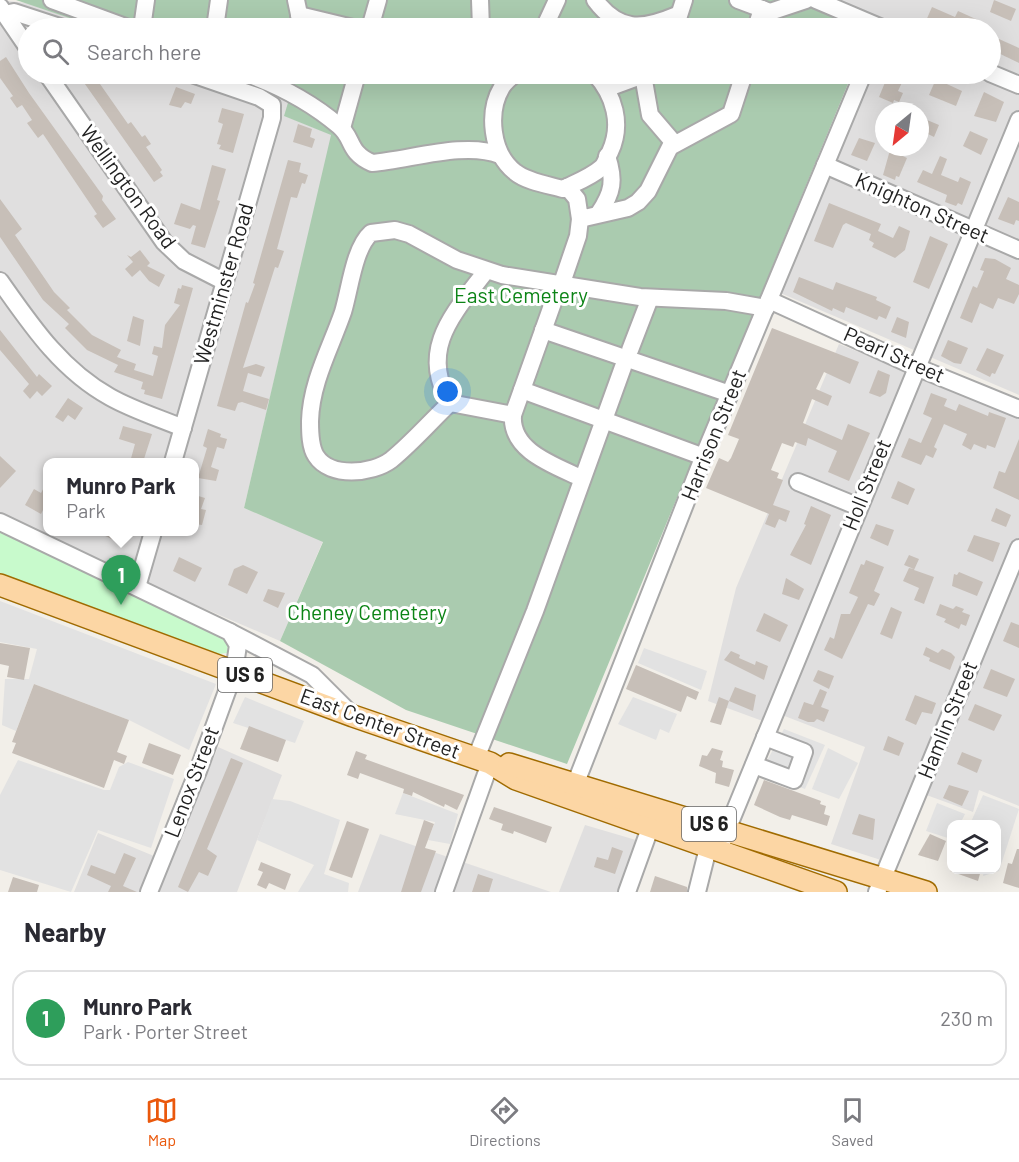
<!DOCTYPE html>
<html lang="en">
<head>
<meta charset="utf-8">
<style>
	body { margin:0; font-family:Barlow,sans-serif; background:#f7f7f7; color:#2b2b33 }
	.controls { position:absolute; right:18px; bottom:18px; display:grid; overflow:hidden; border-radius:12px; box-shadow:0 6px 24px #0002 }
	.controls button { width:54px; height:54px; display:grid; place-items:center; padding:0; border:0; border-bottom:2px solid #e1e1e2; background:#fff; color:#2b2b33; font:30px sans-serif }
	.compass { position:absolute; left:875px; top:102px; width:54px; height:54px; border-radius:50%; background:#fff; box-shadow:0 6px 24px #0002; rotate:209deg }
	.you { position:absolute; left:448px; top:392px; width:21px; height:21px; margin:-15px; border:4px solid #fff; border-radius:50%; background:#1a73e8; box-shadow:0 0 0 9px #1a73e833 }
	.badge { display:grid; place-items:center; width:39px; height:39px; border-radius:50%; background:#ea580c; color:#fff; font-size:20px; font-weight:700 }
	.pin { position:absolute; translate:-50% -50px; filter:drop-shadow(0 2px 3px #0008) }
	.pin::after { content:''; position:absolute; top:32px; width:21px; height:18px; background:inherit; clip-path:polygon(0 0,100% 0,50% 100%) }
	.popup { position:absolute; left:43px; top:458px; width:156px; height:78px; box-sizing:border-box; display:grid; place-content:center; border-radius:12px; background:#fff; filter:drop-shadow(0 2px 4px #0005); font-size:20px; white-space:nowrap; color:#7c7c81 }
	.popup b { font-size:22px; color:#2b2b33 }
	.popup::after { content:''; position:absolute; left:50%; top:100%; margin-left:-12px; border:12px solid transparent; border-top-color:#fff }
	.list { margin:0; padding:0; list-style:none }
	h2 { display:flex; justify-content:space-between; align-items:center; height:78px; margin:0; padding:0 24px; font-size:26px }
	h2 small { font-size:20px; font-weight:400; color:#7c7c81 }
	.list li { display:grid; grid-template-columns:39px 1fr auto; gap:18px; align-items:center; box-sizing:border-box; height:96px; margin:0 12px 12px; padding:0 12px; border:2px solid #e1e1e2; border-radius:18px }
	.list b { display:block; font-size:22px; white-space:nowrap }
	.list p { margin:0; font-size:20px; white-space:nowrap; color:#7c7c81 }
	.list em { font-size:20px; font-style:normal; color:#7c7c81 }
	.icon { flex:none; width:33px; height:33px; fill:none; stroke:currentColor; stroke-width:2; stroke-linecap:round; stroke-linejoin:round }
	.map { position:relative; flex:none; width:1019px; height:892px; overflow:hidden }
	.search { position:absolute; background:#fff; box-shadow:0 6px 24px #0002; left:18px; right:18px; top:18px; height:66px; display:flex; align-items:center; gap:15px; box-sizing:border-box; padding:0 21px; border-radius:33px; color:#7c7c81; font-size:22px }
	.sheet { height:186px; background:#fff }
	nav { display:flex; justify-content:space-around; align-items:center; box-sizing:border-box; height:84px; border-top:2px solid #e1e1e2; background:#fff; font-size:16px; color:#7c7c81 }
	nav a { display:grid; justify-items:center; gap:3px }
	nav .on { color:#ea580c }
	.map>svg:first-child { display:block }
	.residential { fill:#e0dfdf; fill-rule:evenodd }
	.cemetery { fill:#aacbaf }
	.park { fill:#c8facc }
	.parking { fill:#e2e2e2 }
	.building { fill:#c7bfb8 }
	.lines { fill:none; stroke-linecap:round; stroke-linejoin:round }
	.minor-casing { stroke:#a9a9a9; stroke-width:20 }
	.major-casing { stroke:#a06b00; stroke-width:24 }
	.minor { stroke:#fff; stroke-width:16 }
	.major { stroke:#fcd6a4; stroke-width:21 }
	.labels { text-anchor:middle; stroke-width:6; stroke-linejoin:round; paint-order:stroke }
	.shield { fill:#fff; stroke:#646464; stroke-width:1.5 }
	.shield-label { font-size:20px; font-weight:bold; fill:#222 }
	.street-label { font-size:21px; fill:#222; stroke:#fff }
	.park-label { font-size:21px; fill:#0c8416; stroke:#fff }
</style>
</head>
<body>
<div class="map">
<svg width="1019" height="892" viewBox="0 0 1019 892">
	<rect width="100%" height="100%" fill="#f2efe9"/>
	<g class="residential">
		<path d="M0 0 27 3 99 28H28V74H225L290 97 285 116 332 135 244 508 323 541 280 641 50 542 0 513ZM48 462H195V532H48Z"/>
		<path d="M794 0H1019V395L764 286 852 74H990V28H862ZM884 111H920V147H884Z"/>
		<path d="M839 344 1019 417V806L979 790 973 812 910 789 881 860 831 844 865 747 782 715 779 727 708 701 736 588Z"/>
		<path d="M218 747 282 775 237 892H74L98 833 171 863Z"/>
		<path d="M585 825 636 840 618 892H559Z"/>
		<path d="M380 834 551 892H358Z"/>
	</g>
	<g class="cemetery">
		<path d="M16 0H794L862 28H99Z"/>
		<path d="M225 74H852L567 764 406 710 280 641 323 542 244 508 331 135 284 116 290 96Z"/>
	</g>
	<path class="park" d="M0 532 224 637 228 643 227 653 219 654 0 573Z"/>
	<g class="parking">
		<path d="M0 601 216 684 189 750 129 720 34 684 16 731 2 725 5 679H29L37 649 0 642Z"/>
		<path d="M644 648 707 671 701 690 638 663Z"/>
		<path d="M245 697 304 721 295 743 233 723Z"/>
		<path d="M633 697 677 714 669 733 660 729 656 740 618 724Z"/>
		<path d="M784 729 825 745 805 789 761 772Z"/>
		<path d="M828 748 858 763 839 799 812 789Z"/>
		<path d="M18 760 104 790H110L119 767 128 762 174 779 151 848 98 830 71 892 0 870V795Z"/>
		<path d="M403 793 458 814 450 844 428 840 435 822 395 814Z"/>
		<path d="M983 795 1019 809 999 871 983 876 984 870H996V824H970Z"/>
		<path d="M272 799 290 801 340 820 324 874 349 883 348 892H298L314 865 257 840Z"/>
		<path d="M937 803 965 814 960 824H952L951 839 926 831Z"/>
	</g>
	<g class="building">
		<path d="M994 0 1016 9 1011 21 990 12Z"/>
		<path d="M932 7 955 17 958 11 978 20V23L976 28H937L925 23Z"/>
		<path d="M990 35 1019 48V63L990 49Z"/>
		<path d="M6 57 29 93 103 196 102 200 116 219 103 228 94 216 97 214 43 134 38 138 27 123 32 120 22 105 17 108 10 98 13 96 0 78V61Z"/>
		<path d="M85 74H93L128 124 131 122 142 137 145 135 151 144 146 147 162 170 160 172 163 176 154 182 80 77Z"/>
		<path d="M873 74H906L898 91 903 93 899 102 894 100 893 103 879 97 886 80Z"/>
		<path d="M936 79 962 91 956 106 929 95Z"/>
		<path d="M176 87 195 94 191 104 185 102 181 108 169 105Z"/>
		<path d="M984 92 1004 102 996 122 974 116Z"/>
		<path d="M222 108 244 114 233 153 219 149 221 145 217 144 223 124 218 122Z"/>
		<path d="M920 117 939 125 934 137 920 130Z"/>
		<path d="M298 124 312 129 310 137 315 139 312 148 293 142Z"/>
		<path d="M970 131 988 139 981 155 963 146Z"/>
		<path d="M859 138 875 143 867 161 851 155Z"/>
		<path d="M890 150 907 158 899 177 896 176 895 180 883 175Z"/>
		<path d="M940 156 947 159 941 175 958 182 960 177 971 182 962 205 958 203 956 206 945 202 947 195 917 182 923 170 932 174Z"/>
		<path d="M288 160 301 163 299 172 308 175 305 184 302 183 297 198 291 197 277 249 284 251 278 268 275 267 243 368 256 364 265 367 261 377 248 373 243 391 269 399 266 410 242 402 238 403 235 411 217 406 246 302 248 303 255 284 253 283Z"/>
		<path d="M212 165 226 169 217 200 220 201 205 248 191 244 196 226 193 225 190 229 174 224 181 203 200 210Z"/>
		<path d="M1008 197 1019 202V221L1016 220 1014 225 998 219Z"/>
		<path d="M0 199 22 229 15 235 54 292 70 308 67 310 92 335 121 350 117 357 136 364 134 370 153 376 158 356 152 354 154 346 162 348 165 325 180 305 174 303 178 288 181 289 182 285 193 288 162 399 144 394 145 390 141 389 143 382 114 372 118 365 87 350 65 328 69 324 43 300 0 237Z"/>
		<path d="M829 203 881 224 878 231 893 238 899 226 910 231 905 250 895 258 872 247 874 243 869 240 871 234 846 223 843 225 833 248 814 241Z"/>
		<path d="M930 236 948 244 929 289 913 282Z"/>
		<path d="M140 250 150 263 147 266 165 275 159 287 149 281 140 270 132 277 125 269 133 262 127 255 131 257Z"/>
		<path d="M985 258 995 259 1011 268 1006 279 1019 285V294L1014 304 998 298 993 309 980 303 972 323 960 318 973 286 977 288 984 271 980 270Z"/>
		<path d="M799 277 833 290 836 282 877 297 876 300 891 307 886 319 879 316 877 320 846 307 844 313 833 308 832 311 793 292Z"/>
		<path d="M133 316 144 320 140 346 127 341Z"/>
		<path d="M897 317 909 322 906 338 891 332Z"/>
		<path d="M772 328 859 362 850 384 824 372 816 389 832 396 828 406 812 399 803 423 842 440 848 424 870 433 849 481 828 472 837 451 808 438 806 446 795 442 793 447 782 443 771 470 779 473 777 478 783 480 773 505 790 511 786 522 779 519 775 528 765 524 769 514 706 488 719 458 728 462 731 458 739 439 728 435Z"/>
		<path d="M0 330 37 377 39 374 52 386 42 396 37 391 30 399 23 391 29 384 0 350Z"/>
		<path d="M948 340 968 348 961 364 954 363 941 356Z"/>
		<path d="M987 348 1004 355 995 374 992 373 990 377 976 370Z"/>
		<path d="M878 370 890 375 886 393 880 397 869 393Z"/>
		<path d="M931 393 947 399 944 406 956 411 959 404 988 416 989 412 1006 418 995 448 987 445 986 449 974 444 971 450 962 445 967 434 944 424 934 447 937 449 933 458 926 455 921 465 901 457 909 438 921 443 932 418 923 414Z"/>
		<path d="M68 398 83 408 75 420 68 415 63 422 55 417Z"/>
		<path d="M123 426 152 434 143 462H130L135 444 119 439Z"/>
		<path d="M208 429 221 434 220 437 227 439 224 449 217 447 211 467 219 470 216 481 198 478 207 448 203 446Z"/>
		<path d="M1019 439V500L993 488 999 471 1005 473Z"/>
		<path d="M0 456 16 471 0 488Z"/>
		<path d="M48 480V513L43 510 41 514 25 505 34 489 41 493Z"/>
		<path d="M898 481 915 489 908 505 891 498Z"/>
		<path d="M195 495 205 498 201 509 206 510 202 525 195 524Z"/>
		<path d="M811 506 831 515 811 565 790 555 806 525 804 524Z"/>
		<path d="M996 508 1011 515 1006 527 991 521Z"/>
		<path d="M876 524 894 530 888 546 870 538Z"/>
		<path d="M95 531H123L122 534 127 537 124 545Z"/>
		<path d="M974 535 1000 543 993 562 967 551Z"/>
		<path d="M909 555 919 559 914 570 934 577 924 604 914 600 919 588 903 581 909 568 914 569 904 565Z"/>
		<path d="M179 557 202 568 195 582 173 571Z"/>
		<path d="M866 560 884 567 874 591 880 594 874 606 868 604 842 659 824 650 830 637 834 639 841 614H850L858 597 849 593 861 564 864 565Z"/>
		<path d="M243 565 258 572 247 594 228 585 234 569Z"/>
		<path d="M959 572 983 582 977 596 952 586 954 574 957 575Z"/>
		<path d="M786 578 804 589 799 600 782 594Z"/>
		<path d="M268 589 285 593 278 608 263 601Z"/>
		<path d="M940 604 953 609 956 606 964 609 962 612 970 615 966 626 961 624 959 629 944 622 946 619 936 615Z"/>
		<path d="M891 607 902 612 892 639 880 634Z"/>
		<path d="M764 613 788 625 780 642 756 631Z"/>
		<path d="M1011 622 1019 625V648L1003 641Z"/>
		<path d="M0 643 30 648 24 680 7 677 9 666 0 664Z"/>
		<path d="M926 647 938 653 942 649 951 653 955 657 950 670 929 661 930 658 923 655Z"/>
		<path d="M731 651 740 655 739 658 755 665 756 661 768 666 764 680 724 660Z"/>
		<path d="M636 665 699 692 696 700 687 696 681 712 626 689Z"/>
		<path d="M991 669 1015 679 1007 697 983 688Z"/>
		<path d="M818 670 834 676 829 689 813 681Z"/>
		<path d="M34 684 129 720 117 752 127 756 124 764 114 760 104 788 12 753 16 743 12 742Z"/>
		<path d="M735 687 756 695 753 711 729 701 721 725 710 722 719 697 729 701Z"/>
		<path d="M820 689 827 692 821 707 829 710 824 722 817 719 814 722H808L798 718 804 702 813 705Z"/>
		<path d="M915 695 936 703 932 714 922 712 916 725 905 720Z"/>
		<path d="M975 704 1002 715 994 731 968 720Z"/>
		<path d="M249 726 286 740 278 762 240 749Z"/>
		<path d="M888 736 904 743 899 756 883 750Z"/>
		<path d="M149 743 181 755 173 775 142 763Z"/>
		<path d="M712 748 723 751 720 760 723 761 722 767 734 770 729 787 715 783 716 773 699 766 702 755 707 756Z"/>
		<path d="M356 751 367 755 365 759 464 795 457 810 445 804 444 807 413 792 412 796 403 793 404 789 360 773 358 779 347 775Z"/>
		<path d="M962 752 982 760 977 773 957 764Z"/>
		<path d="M231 758 243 763 207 849 217 856 208 876 199 872 188 892 178 887Z"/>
		<path d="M764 780 821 801 820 804 826 806 824 814 830 816 827 826 792 815 790 820 780 817 754 805Z"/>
		<path d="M949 785 969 791 962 806 943 798Z"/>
		<path d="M494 807 552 827 546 843 514 831 513 834 501 830 503 824 489 819Z"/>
		<path d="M859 814 875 819 873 840 852 834Z"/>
		<path d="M424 820 434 824 425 848 436 851 421 892H401Z"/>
		<path d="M347 821 369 829 352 878 329 870Z"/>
		<path d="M930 834 946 841 938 861 918 855Z"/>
		<path d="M612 847 623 851 615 874 594 867 597 857 608 860Z"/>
		<path d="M1017 849H1019V888L1003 883 1008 863 1012 864Z"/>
		<path d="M124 853 136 858 123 886 137 892H108L111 886 87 875 91 865 115 874Z"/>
		<path d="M261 862 291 874 285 890 269 883 266 889 257 885 263 872 258 870Z"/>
		<path d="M951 870H981L978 881 950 871Z"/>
		<path d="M478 874 493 879 489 892H472Z"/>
		<path d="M655 876 687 887V892H650Z"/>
		<path d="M13 877 39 885 37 892H8Z"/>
	</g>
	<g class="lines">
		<defs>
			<g id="minor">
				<path d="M52 0 128 28"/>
				<path d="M296 0 300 19 298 28"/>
				<path d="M480 0 481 28"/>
				<path d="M595 0C619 32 642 30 677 15"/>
				<path d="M738 0 770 12 806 0"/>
				<path d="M816 0 882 28"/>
				<path d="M0 7 28 48"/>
				<path d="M5 14 14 12 63 28"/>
				<path d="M299 15 353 28"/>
				<path d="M676 25 684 0"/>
				<path d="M142 28 146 0"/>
				<path d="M215 28 219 0"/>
				<path d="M370 28 378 0"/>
				<path d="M544 28 557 0"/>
				<path d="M756 28 762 9"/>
				<path d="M990 73 1019 85"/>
				<path d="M47 74 164 242 184 261 225 282"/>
				<path d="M247 74C280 86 312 103 339 126 354 138 347 152 372 163 410 160 465 141 500 155"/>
				<path d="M515 74C511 77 505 82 502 87 487 112 491 153 515 172 527 182 549 185 563 189 575 183 591 177 601 168 605 165 607 157 610 152 623 124 614 95 595 74"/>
				<path d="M643 75 650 115 674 143"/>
				<path d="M608 88 646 74"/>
				<path d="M342 128 357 74"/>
				<path d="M825 165 1019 250"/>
				<path d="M567 187 577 199 580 219 628 208 638 202 648 191 670 147 731 114 744 74"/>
				<path d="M599 213C613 192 615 180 607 156"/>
				<path d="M0 281C31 325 61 370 110 397 133 410 159 418 183 428"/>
				<path d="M560 283 513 415 450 403C431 421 412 443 391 460 372 474 330 478 316 456 310 447 310 432 310 421 311 382 331 347 343 312 350 289 354 248 371 233L395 230 409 234 457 260 502 275 640 297 726 301 766 308"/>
				<path d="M562 283 578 236 580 219"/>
				<path d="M769 300 916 367 1019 409"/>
				<path d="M543 330 730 394"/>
				<path d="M630 350 650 298"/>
				<path d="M522 390 704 457"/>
				<path d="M450 403C418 349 454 313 486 271"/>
				<path d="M513 415C510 451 554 465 581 478"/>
				<path d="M173 462 272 118V105L259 97 192 74"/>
				<path d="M798 482 859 507"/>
				<path d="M0 522 230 632 238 645 234 672 198 771 149 892"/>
				<path d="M137 587 153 532"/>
				<path d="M230 632 312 675 352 715"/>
				<path d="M476 758 535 611 623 367"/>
				<path d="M754 765 794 780 804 752 765 737"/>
				<path d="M571 795 705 453 863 74"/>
				<path d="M722 842 1019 120"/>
				<path d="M444 892 490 763"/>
				<path d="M627 892 654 817"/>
				<path d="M697 892 708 848"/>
				<path d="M877 892 1019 548"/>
			</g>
			<g id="major">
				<path d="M0 585 353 716 490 763 516 779 836 892"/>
				<path d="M509 764 926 892"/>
			</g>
		</defs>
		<use href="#minor" class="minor-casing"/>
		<use href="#major" class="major-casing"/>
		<use href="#minor" class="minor"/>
		<use href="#major" class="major"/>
	</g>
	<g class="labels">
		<g class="shield">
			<rect x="218" y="658" width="54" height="34" rx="4.5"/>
			<rect x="682" y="807" width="54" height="34" rx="4.5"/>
		</g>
		<g class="shield-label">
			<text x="245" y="682">US 6</text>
			<text x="709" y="831">US 6</text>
		</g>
		<g class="street-label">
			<text transform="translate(128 187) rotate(54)" y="7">Wellington Road</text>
			<text transform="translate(922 208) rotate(24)" y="7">Knighton Street</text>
			<text transform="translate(224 284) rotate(-74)" y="7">Westminster Road</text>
			<text transform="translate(894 355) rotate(24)" y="7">Pearl Street</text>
			<text transform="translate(714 435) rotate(-68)" y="7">Harrison Street</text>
			<text transform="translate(867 485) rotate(-68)" y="7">Holl Street</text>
			<text transform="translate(948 720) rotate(-68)" y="7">Hamlin Street</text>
			<text transform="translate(380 724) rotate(20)" y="7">East Center Street</text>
			<text transform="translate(192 782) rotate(-69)" y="7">Lenox Street</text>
		</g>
		<g class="park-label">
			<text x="521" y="303">East Cemetery</text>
			<text x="367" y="620">Cheney Cemetery</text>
		</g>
	</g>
</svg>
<div class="controls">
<button><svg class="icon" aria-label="layers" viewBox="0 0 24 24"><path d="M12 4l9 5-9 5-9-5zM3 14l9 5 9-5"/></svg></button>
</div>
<svg class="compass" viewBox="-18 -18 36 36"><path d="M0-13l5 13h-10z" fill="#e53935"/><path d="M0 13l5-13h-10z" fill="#7c7c81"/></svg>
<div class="you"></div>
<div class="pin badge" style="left:121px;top:605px;background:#2e9e5b">1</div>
<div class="popup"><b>Munro Park</b>Park</div>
<div class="search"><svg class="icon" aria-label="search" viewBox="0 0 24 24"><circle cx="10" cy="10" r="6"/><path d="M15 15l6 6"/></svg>Search here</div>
</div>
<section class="sheet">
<h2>Nearby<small></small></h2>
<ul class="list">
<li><span class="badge" style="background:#2e9e5b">1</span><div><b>Munro Park</b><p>Park · Porter Street</p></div><em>230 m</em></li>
</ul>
</section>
<nav>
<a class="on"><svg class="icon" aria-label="map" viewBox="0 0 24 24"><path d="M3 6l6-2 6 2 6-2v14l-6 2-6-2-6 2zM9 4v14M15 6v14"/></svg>Map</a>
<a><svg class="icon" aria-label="directions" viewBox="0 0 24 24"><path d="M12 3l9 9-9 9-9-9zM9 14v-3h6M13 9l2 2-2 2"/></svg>Directions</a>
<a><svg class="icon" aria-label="saved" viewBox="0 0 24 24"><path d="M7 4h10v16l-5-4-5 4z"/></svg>Saved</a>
</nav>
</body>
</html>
